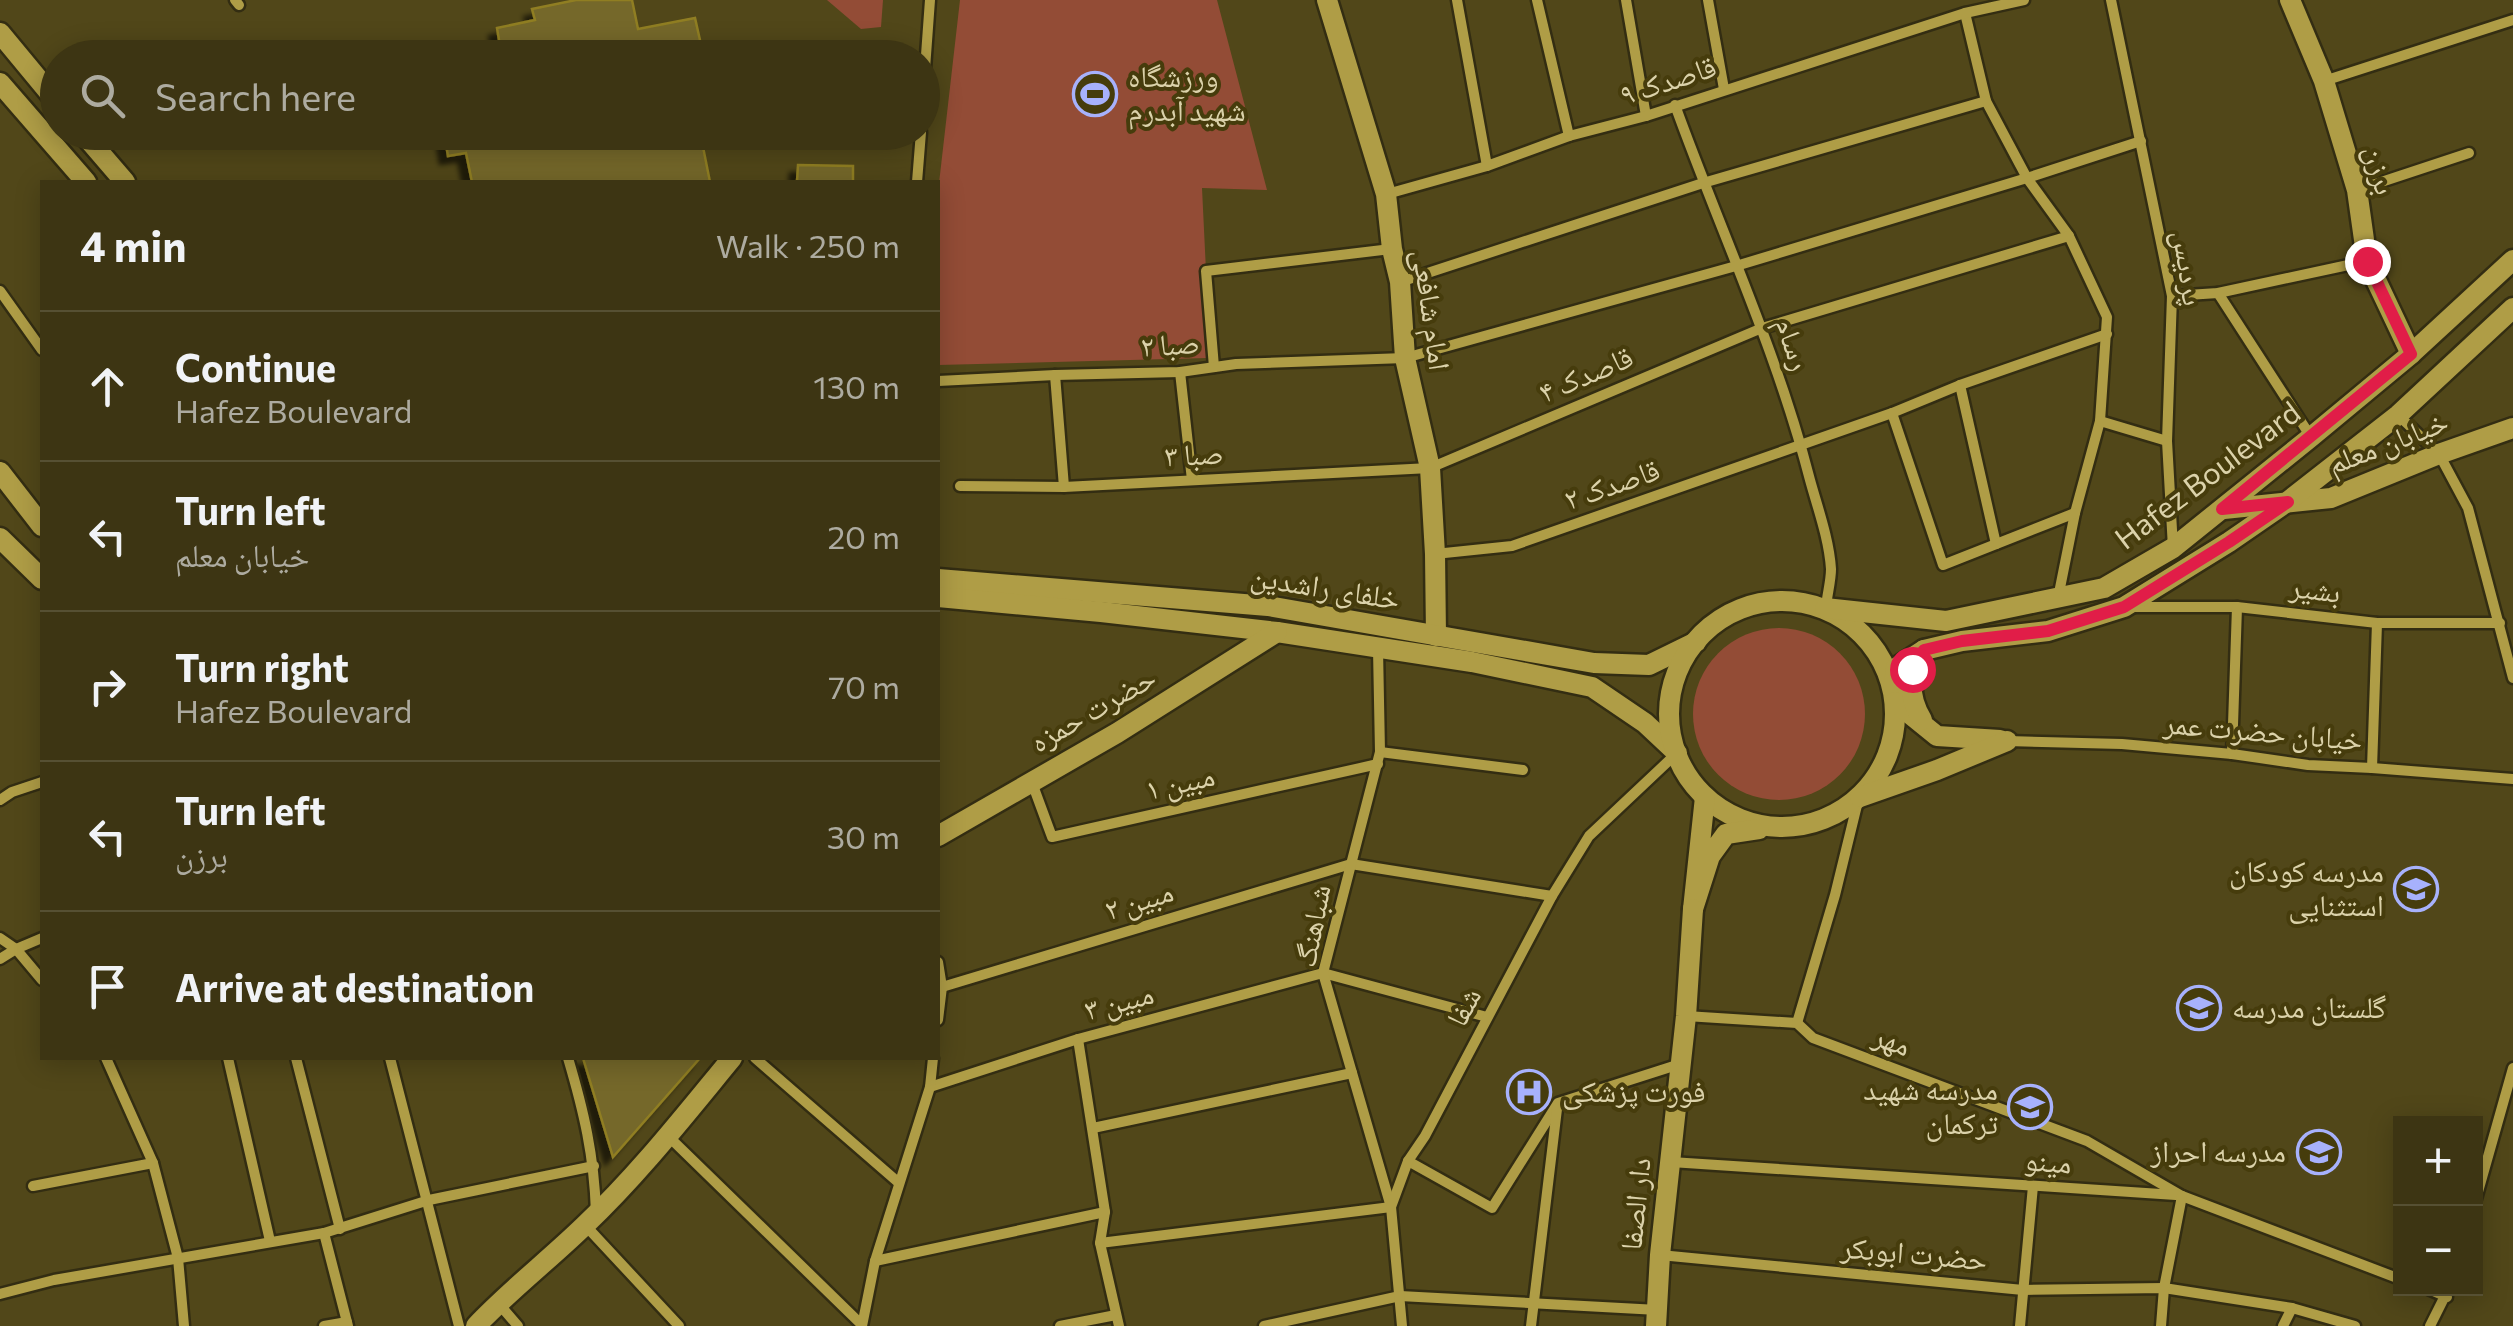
<!DOCTYPE html>
<html lang="en">
<head>
<meta charset="utf-8">
<style>
	body { margin:0; font-family:Commissioner,"Noto Naskh Arabic",sans-serif; background:#443d1c; color:#f1f3f6 }
	.controls { position:absolute; right:30px; bottom:30px; display:grid; overflow:hidden; border-radius:0px; box-shadow:0 5px 25px #0003 }
	.controls button { width:90px; height:90px; display:grid; place-items:center; padding:0; border:0; border-bottom:2px solid #565033; background:#3d3513; color:#f1f3f6; font:50px sans-serif }
	.stop { position:absolute; width:30px; height:30px; margin:-22px; border:8px solid #e11d48; border-radius:50%; background:#fff }
	.stop.end { background:#e11d48; border-color:#fff; box-shadow:0 2px 10px #0008 }
	.list { margin:0; padding:0; list-style:none }
	h2 { display:flex; justify-content:space-between; align-items:center; height:130px; margin:0; padding:0 40px; font-size:42px }
	h2 small { font-size:32px; font-weight:400; color:#adaba0 }
	.list li { display:grid; grid-template-columns:65px 1fr auto; gap:30px; align-items:center; box-sizing:border-box; height:150px; padding:0 40px; border-top:2px solid #565033 }
	.list b { display:block; font-size:38px; white-space:nowrap }
	.list p { margin:0; font-size:32px; white-space:nowrap; color:#adaba0 }
	.list em { font-size:32px; font-style:normal; color:#adaba0 }
	.icon { flex:none; width:55px; height:55px; fill:none; stroke:currentColor; stroke-width:2; stroke-linecap:round; stroke-linejoin:round }
	.map { position:relative; flex:none; width:2513px; height:1326px; overflow:hidden }
	.search { position:absolute; background:#3d3513; box-shadow:0 5px 25px #0003; left:40px; top:40px; width:900px; height:110px; display:flex; align-items:center; gap:25px; box-sizing:border-box; padding:0 35px; border-radius:55px; color:#adaba0; font-size:38px }
	.panel { position:absolute; background:#3d3513; box-shadow:0 5px 25px #0003; left:40px; top:180px; width:900px; height:880px; border-radius:0px }
	.map>svg:first-child { display:block }
	.green { fill:#934c36 }
	.building { fill:#74682a; stroke:#907e23; stroke-width:2.5; filter:url(#shadow) }
	.lines { fill:none; stroke-linecap:round; stroke-linejoin:round }
	.street-casing { stroke:#332d12; stroke-width:15 }
	.secondary-casing { stroke:#332d12; stroke-width:25 }
	.street { stroke:#af9d46; stroke-width:10 }
	.secondary { stroke:#af9d46; stroke-width:20 }
	.route { stroke:#e11d48; stroke-width:12 }
	.labels { text-anchor:middle; stroke-width:8; stroke-linejoin:round; paint-order:stroke }
	.poi-label { font-size:30px; fill:#dbd2aa; stroke:#463c0c; text-anchor:start }
	.street-label { font-size:30px; fill:#dbd2aa; stroke:#463c0c }
</style>
</head>
<body>
<div class="map">
<svg width="2513" height="1326" viewBox="0 0 2513 1326">
	<defs>
		<filter id="shadow"><feDropShadow dx="-8" dy="8" stdDeviation="2.5" flood-color="#0009"/></filter>
	</defs>
	<rect width="100%" height="100%" fill="#514719"/>
	<g class="green">
		<path d="M827 0H883L881 27 861 29Z"/>
		<path d="M960 0H1217L1267 190 1202 188 1206 271 1204 335 1207 358 938 365V192Z"/>
		<circle cx="1779" cy="714" r="86"/>
	</g>
	<g class="building">
		<path d="M576 0H632L638 29 695 18 704 58H502L497 28 535 20 532 9Z"/>
		<path d="M444 132H700L710 182H472L466 153 448 156Z"/>
		<path d="M798 165 853 166V182H797Z"/>
		<path d="M583 1058H700L613 1157Z"/>
	</g>
	<g class="lines">
		<defs>
			<g id="street">
				<path d="M235 0 239 5"/>
				<path d="M1457 0 1487 166"/>
				<path d="M1537 0 1569 136"/>
				<path d="M1626 0 1646 116"/>
				<path d="M1708 0 1724 89"/>
				<path d="M2111 0 2172 296 2167 441 2173 548"/>
				<path d="M1965 13 1986 101 2027 178 2069 236 2107 317 2100 421 2075 513 2058 598"/>
				<path d="M2324 81 2513 20"/>
				<path d="M1675 105C1720 230 1777 351 1810 480 1818 509 1829 539 1831 569 1831 581 1827 595 1826 607"/>
				<path d="M922 110 930 0"/>
				<path d="M917 182 921 132"/>
				<path d="M2357 190 2469 153"/>
				<path d="M1387 194 1487 166 1569 136 1646 116 1965 13 2024 0"/>
				<path d="M1400 282 1703 183 1986 101"/>
				<path d="M0 291 42 350"/>
				<path d="M2218 293 2311 437"/>
				<path d="M2172 296 2218 293 2367 261"/>
				<path d="M1214 367 1206 271 1391 249"/>
				<path d="M1180 372 1192 480"/>
				<path d="M1055 375 1064 487"/>
				<path d="M938 381 1055 375 1180 372 1236 364 1405 358 1736 266 2027 178 2141 141"/>
				<path d="M1960 385 1996 544"/>
				<path d="M1892 413 1943 565 2075 513"/>
				<path d="M2398 415 2439 454 2468 508 2513 678"/>
				<path d="M2100 421 2167 441"/>
				<path d="M960 486 1064 487 1430 468 1762 328 2069 236"/>
				<path d="M1435 554 1512 546 1892 413 1960 385 2107 334"/>
				<path d="M2132 607H2237L2377 623H2500"/>
				<path d="M2007 741 2122 744 2232 754 2308 765 2372 768 2513 779"/>
				<path d="M1380 752 1523 770"/>
				<path d="M2232 754 2237 607"/>
				<path d="M2372 768 2377 623"/>
				<path d="M1031 780 1052 837 1378 764"/>
				<path d="M0 800 12 792 42 782"/>
				<path d="M0 938 16 949 42 980"/>
				<path d="M0 959 16 949 42 938"/>
				<path d="M938 962 942 987 938 1020"/>
				<path d="M942 987 1351 864 1552 896"/>
				<path d="M1686 1016 1797 1023 1813 1038 2087 1141 2182 1196 2400 1279"/>
				<path d="M1797 1023 1835 895 1859 797"/>
				<path d="M1078 1039 1105 1212 1100 1243 1119 1326"/>
				<path d="M106 1058 153 1163 178 1258 184 1326"/>
				<path d="M228 1058 270 1241"/>
				<path d="M296 1058 340 1229"/>
				<path d="M390 1058 459 1326"/>
				<path d="M568 1058C584 1112 594 1155 596 1212"/>
				<path d="M755 1058 899 1183"/>
				<path d="M930 1087 1078 1039 1323 973 1487 1017"/>
				<path d="M1093 1128 1352 1073"/>
				<path d="M668 1136 861 1324"/>
				<path d="M1408 1161 1492 1208 1558 1103 1680 1064"/>
				<path d="M1671 1162 2176 1195"/>
				<path d="M33 1186 153 1163"/>
				<path d="M2476 1199 2513 1068"/>
				<path d="M585 1225 679 1326"/>
				<path d="M324 1233 348 1326"/>
				<path d="M1100 1243 1391 1207 1323 973 1380 752 1378 649"/>
				<path d="M1660 1255 2023 1290 2164 1288 2292 1308 2355 1326"/>
				<path d="M875 1261 1105 1212"/>
				<path d="M2426 1288 2447 1297"/>
				<path d="M0 1294 54 1280 324 1233 429 1200 594 1166"/>
				<path d="M499 1304 518 1326"/>
				<path d="M324 1326 347 1322"/>
				<path d="M862 1326 875 1261 930 1087 933 1058"/>
				<path d="M1060 1326 1116 1315"/>
				<path d="M1264 1326 1400 1296 1658 1310"/>
				<path d="M1402 1326 1391 1207 1408 1161 1425 1136 1552 896 1589 836 1677 753"/>
				<path d="M1531 1326 1557 1109"/>
				<path d="M2020 1326 2033 1186"/>
				<path d="M2161 1326 2164 1288 2182 1196"/>
				<path d="M2283 1326 2292 1308"/>
				<path d="M2430 1326 2449 1288"/>
			</g>
			<g id="secondary">
				<path d="M1327 0 1386 194 1392 249 1400 282 1405 358 1430 468 1435 554 1436 636"/>
				<path d="M2290 0 2324 81 2357 190 2367 261 2411 354"/>
				<path d="M0 33 58 103"/>
				<path d="M0 83 86 182"/>
				<path d="M82 132 125 182"/>
				<path d="M0 472 42 526"/>
				<path d="M2224 509 2331 498 2439 454 2513 428"/>
				<path d="M0 538 42 579"/>
				<path d="M938 579 1268 606 1594 663 1649 665 1696 642"/>
				<path d="M938 597 1101 612 1277 632 1472 662 1592 687 1645 723 1677 753"/>
				<circle cx="1782" cy="714" r="113"/>
				<path d="M1825 608 1946 621 2104 588 2173 548 2311 437 2411 354 2513 260"/>
				<path d="M1893 690 1896 668 1924 650 1962 641 2048 631 2124 607 2229 542 2287 502 2398 415 2513 308"/>
				<path d="M1895 702 1937 736 2000 740"/>
				<path d="M1922 720C1907 695 1909 674 1924 650"/>
				<path d="M1705 797 1693 909 1710 856 1726 834 1759 829"/>
				<path d="M1860 797 1937 770 2007 741"/>
				<path d="M938 836 1117 733 1277 632"/>
				<path d="M476 1326C510 1290 549 1260 584 1226 638 1175 685 1115 732 1058"/>
				<path d="M1656 1326 1660 1255 1686 1016 1693 909"/>
			</g>
		</defs>
		<use href="#street" class="street-casing"/>
		<use href="#secondary" class="secondary-casing"/>
		<use href="#street" class="street"/>
		<use href="#secondary" class="secondary"/>
	</g>
	<g class="lines">
		<path class="route" d="M1912 669 1924 650 1962 641 2048 631 2124 607 2229 542 2288 502 2222 509 2411 354 2367 261"/>
	</g>
	<defs>
		<symbol id="stadium-ring" viewBox="-11 -11 22 22"><circle r="9.5" fill="#463c0c" stroke="#a7b1fc" stroke-width="1.5"/><path d="M0-5a6.5 5 0 1 0 0 10a6.5 5 0 1 0 0-10ZM-3.5-1.8h7v3.6h-7Z" fill="#a7b1fc"/></symbol>
		<symbol id="school-ring" viewBox="-11 -11 22 22"><circle r="9.5" fill="#463c0c" stroke="#a7b1fc" stroke-width="1.5"/><path d="M0-5L7-2L0 1L-7-2ZM-4 1L0 2.5L4 1V4Q0 6-4 4Z" fill="#a7b1fc"/></symbol>
		<symbol id="hospital-ring" viewBox="-11 -11 22 22"><circle r="9.5" fill="#463c0c" stroke="#a7b1fc" stroke-width="1.5"/><path d="M-5-5h3v3.5h4V-5h3V5h-3V1.5h-4V5h-3Z" fill="#a7b1fc"/></symbol>
	</defs>
	<g fill-rule="evenodd">
		<use href="#stadium-ring" x="1070" y="69" width="50" height="50"/>
		<use href="#school-ring" x="2391" y="864" width="50" height="50"/>
		<use href="#school-ring" x="2174" y="983" width="50" height="50"/>
		<use href="#hospital-ring" x="1504" y="1067" width="50" height="50"/>
		<use href="#school-ring" x="2005" y="1082" width="50" height="50"/>
		<use href="#school-ring" x="2294" y="1127" width="50" height="50"/>
	</g>
	<g class="labels">
		<g class="poi-label">
			<text x="1128" y="87">ورزشگاه<tspan x="1128" dy="34">شهید آبدرم</tspan></text>
			<text x="2384" y="882" text-anchor="end">مدرسه کودکان<tspan x="2384" dy="34">استثنایی</tspan></text>
			<text x="2232" y="1018">گلستان مدرسه</text>
			<text x="1998" y="1100" text-anchor="end">مدرسه شهید<tspan x="1998" dy="34">ترکمان</tspan></text>
			<text x="1562" y="1102">فورت پزشکی</text>
			<text x="2286" y="1162" text-anchor="end">مدرسه احراز</text>
		</g>
		<g class="street-label">
			<text transform="translate(1668 81) rotate(-18)" y="10">قاصدک ۹</text>
			<text transform="translate(2380 170) rotate(76)" y="10">برزن</text>
			<text transform="translate(2188 268) rotate(82)" y="10">پردیس</text>
			<text transform="translate(1431 310) rotate(82)" y="10">امام شافعی</text>
			<text transform="translate(1793 344) rotate(71)" y="10">رسام</text>
			<text transform="translate(1170 345) rotate(-4)" y="10">صبا ۲</text>
			<text transform="translate(1586 375) rotate(-23)" y="10">قاصدک ۴</text>
			<text transform="translate(2388 443) rotate(-21)" y="10">خیابان معلم</text>
			<text transform="translate(1194 455) rotate(-3)" y="10">صبا ۳</text>
			<text transform="translate(2208 476) rotate(-37)" y="10">Hafez Boulevard</text>
			<text transform="translate(1612 485) rotate(-19)" y="10">قاصدک ۲</text>
			<text transform="translate(1325 588) rotate(9)" y="10">خلفای راشدین</text>
			<text transform="translate(2315 590) rotate(7)" y="10">بشیر</text>
			<text transform="translate(1093 710) rotate(-30)" y="10">حضرت حمزه</text>
			<text transform="translate(2263 732) rotate(5)" y="10">خیابان حضرت عمر</text>
			<text transform="translate(1180 783) rotate(-13)" y="10">مبین ۱</text>
			<text transform="translate(1139 901) rotate(-17)" y="10">مبین ۲</text>
			<text transform="translate(1313 926) rotate(-79)" y="10">شباهنگ</text>
			<text transform="translate(1119 1002) rotate(-15)" y="10">مبین ۳</text>
			<text transform="translate(1464 1007) rotate(-62)" y="10">شفا</text>
			<text transform="translate(1892 1041) rotate(21)" y="10">مهر</text>
			<text transform="translate(2048 1162) rotate(4)" y="10">مینو</text>
			<text transform="translate(1636 1204) rotate(-84)" y="10">دار الصفا</text>
			<text transform="translate(1914 1254) rotate(5)" y="10">حضرت ابوبکر</text>
		</g>
	</g>
</svg>
<div class="controls">
<button>+</button>
<button>−</button>
</div>
<div class="stop" style="left:1912px;top:669px"></div>
<div class="stop end" style="left:2367px;top:261px"></div>
<div class="search"><svg class="icon" aria-label="search" viewBox="0 0 24 24"><circle cx="10" cy="10" r="6"/><path d="M15 15l6 6"/></svg>Search here</div>
<section class="panel">
<h2>4 min<small>Walk · 250 m</small></h2>
<ul class="list">
<li><svg class="icon" aria-label="ahead" viewBox="0 0 24 24"><path d="M12 20V5M6 11l6-6 6 6"/></svg><div><b>Continue</b><p>Hafez Boulevard</p></div><em>130 m</em></li>
<li><svg class="icon" aria-label="left" viewBox="0 0 24 24"><path d="M17 20v-9H6M10 6l-5 5 5 5"/></svg><div><b>Turn left</b><p>خیابان معلم</p></div><em>20 m</em></li>
<li><svg class="icon" aria-label="right" viewBox="0 0 24 24"><path d="M7 20v-9h11M14 6l5 5-5 5"/></svg><div><b>Turn right</b><p>Hafez Boulevard</p></div><em>70 m</em></li>
<li><svg class="icon" aria-label="left" viewBox="0 0 24 24"><path d="M17 20v-9H6M10 6l-5 5 5 5"/></svg><div><b>Turn left</b><p>برزن</p></div><em>30 m</em></li>
<li><svg class="icon" aria-label="arrive" viewBox="0 0 24 24"><path d="M6 21V4h12l-3 4 3 4H6"/></svg><div><b>Arrive at destination</b></div></li>
</ul>
</section>
</div>
</body>
</html>
